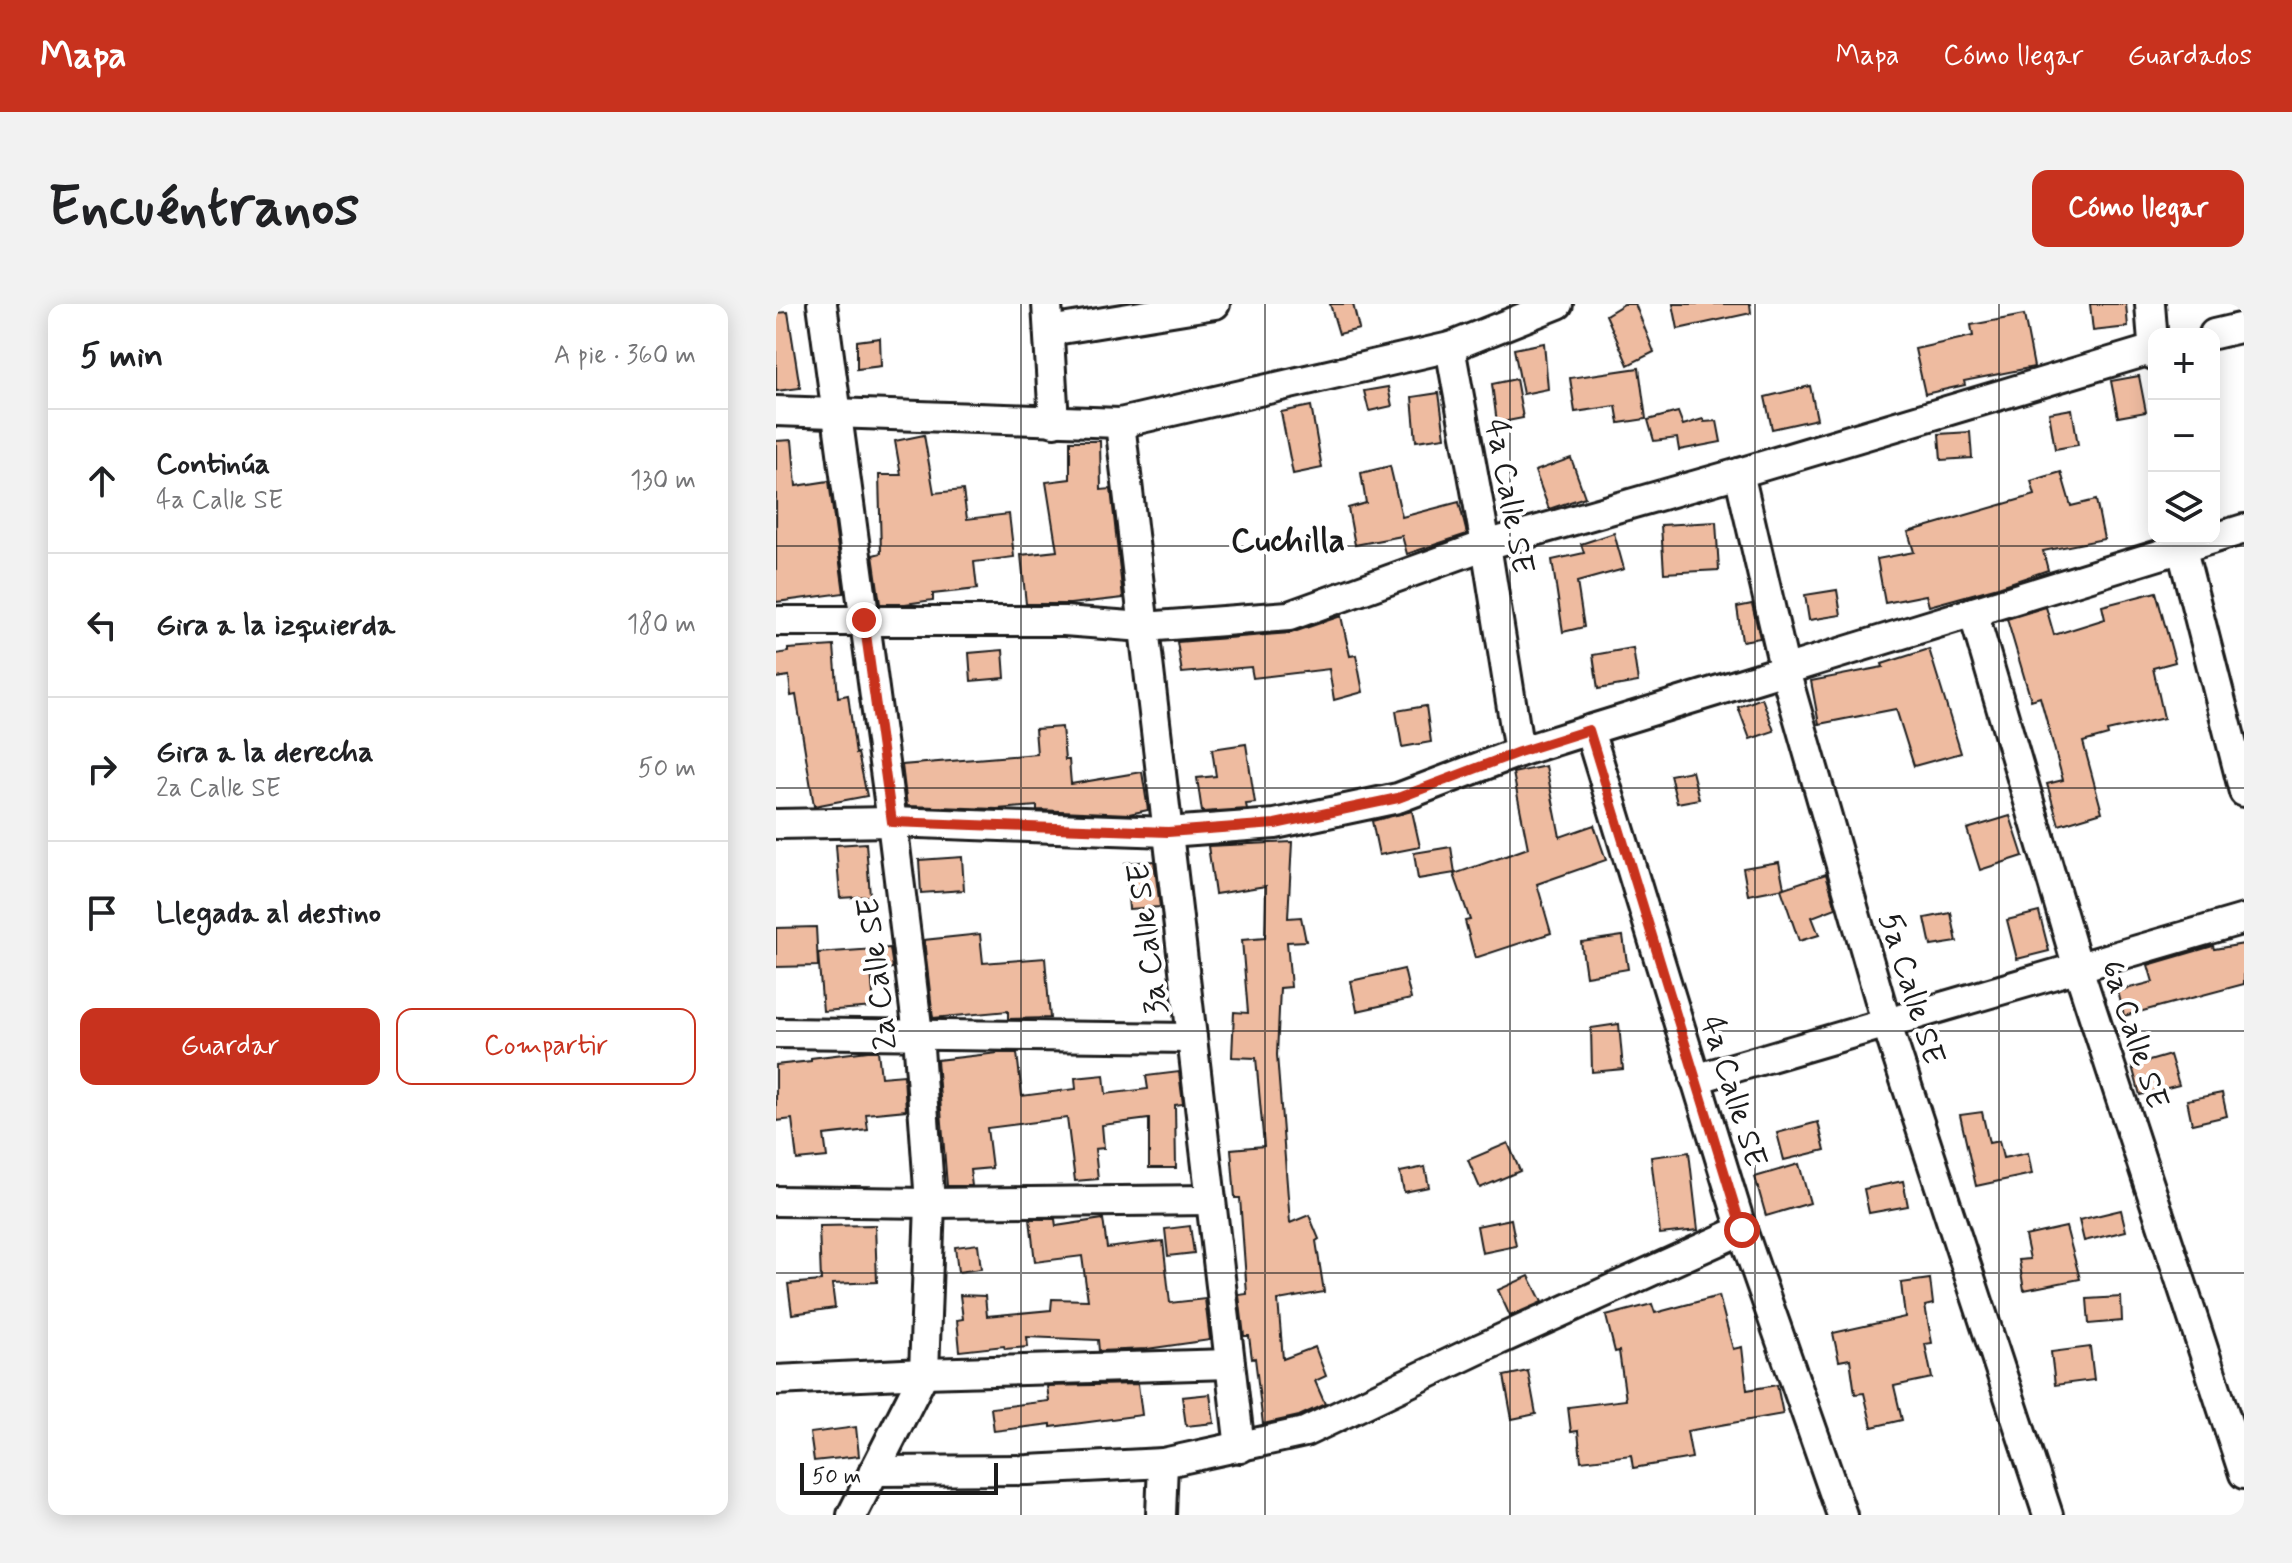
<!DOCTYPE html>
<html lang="es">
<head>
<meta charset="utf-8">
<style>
	body { margin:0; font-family:Mynerve,sans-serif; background:#f2f2f2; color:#202124 }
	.controls { position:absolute; right:24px; top:24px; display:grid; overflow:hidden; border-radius:16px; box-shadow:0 4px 20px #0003 }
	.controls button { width:72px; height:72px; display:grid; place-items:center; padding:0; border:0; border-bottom:2px solid #e0e0e0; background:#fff; color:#202124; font:40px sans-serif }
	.scale { position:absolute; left:24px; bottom:20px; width:198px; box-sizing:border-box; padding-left:8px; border:4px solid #1c1c1c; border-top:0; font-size:22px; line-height:28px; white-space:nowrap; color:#1c1c1c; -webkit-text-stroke:6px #fff; paint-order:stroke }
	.stop { position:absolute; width:24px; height:24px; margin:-18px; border:6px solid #c8321e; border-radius:50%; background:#fff }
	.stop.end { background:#c8321e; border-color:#fff; box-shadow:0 2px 8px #0008 }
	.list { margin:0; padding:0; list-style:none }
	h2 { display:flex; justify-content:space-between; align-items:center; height:104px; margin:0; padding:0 32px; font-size:34px }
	h2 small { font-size:26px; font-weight:400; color:#757577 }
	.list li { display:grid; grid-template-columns:52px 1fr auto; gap:24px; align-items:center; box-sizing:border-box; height:144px; padding:0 32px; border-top:2px solid #e0e0e0 }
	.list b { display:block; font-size:30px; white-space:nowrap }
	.list p { margin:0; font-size:26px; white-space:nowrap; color:#757577 }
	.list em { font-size:26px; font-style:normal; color:#757577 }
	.actions { display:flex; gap:16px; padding:24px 32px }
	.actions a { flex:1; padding:18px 0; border:2px solid #c8321e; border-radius:16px; text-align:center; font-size:28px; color:#c8321e }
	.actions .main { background:#c8321e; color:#fff }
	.icon { flex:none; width:44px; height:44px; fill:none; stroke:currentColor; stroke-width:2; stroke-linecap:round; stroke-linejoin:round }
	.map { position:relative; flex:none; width:1468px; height:1211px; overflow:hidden; border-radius:16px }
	header { display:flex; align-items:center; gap:48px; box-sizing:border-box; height:112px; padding:0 40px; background:#c8321e; color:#fff }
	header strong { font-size:38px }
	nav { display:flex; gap:44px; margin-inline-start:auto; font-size:28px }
	.intro { display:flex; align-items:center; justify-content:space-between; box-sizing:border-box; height:192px; padding:0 48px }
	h1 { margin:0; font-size:56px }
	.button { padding:20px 36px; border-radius:16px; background:#c8321e; color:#fff; font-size:28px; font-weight:700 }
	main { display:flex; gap:48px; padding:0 48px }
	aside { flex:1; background:#fff; border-radius:16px; box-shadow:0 4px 20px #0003 }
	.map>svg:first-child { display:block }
	.building { fill:#eebba0; stroke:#1c1c1c; stroke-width:2 }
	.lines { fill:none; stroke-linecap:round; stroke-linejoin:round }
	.minor-casing { stroke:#1c1c1c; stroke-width:34 }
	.minor { stroke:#fff; stroke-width:28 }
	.route { stroke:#c8321e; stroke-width:10 }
	.grid { fill:none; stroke:#1c1c1c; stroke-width:2; stroke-opacity:0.55 }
	.labels { text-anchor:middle; stroke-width:8; stroke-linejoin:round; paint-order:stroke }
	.street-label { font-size:32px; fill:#1c1c1c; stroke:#fff }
	.neighbourhood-label { font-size:34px; font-weight:bold; fill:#1c1c1c; stroke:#fff }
</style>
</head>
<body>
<header>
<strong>Mapa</strong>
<nav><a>Mapa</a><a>Cómo llegar</a><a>Guardados</a></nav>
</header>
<div class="intro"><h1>Encuéntranos</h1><a class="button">Cómo llegar</a></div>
<main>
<aside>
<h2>5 min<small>A pie · 360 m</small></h2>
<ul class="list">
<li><svg class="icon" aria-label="ahead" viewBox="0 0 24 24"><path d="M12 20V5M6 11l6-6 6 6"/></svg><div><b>Continúa</b><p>4a Calle SE</p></div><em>130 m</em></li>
<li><svg class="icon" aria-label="left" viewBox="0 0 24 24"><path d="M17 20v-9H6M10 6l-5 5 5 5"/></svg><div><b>Gira a la izquierda</b></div><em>180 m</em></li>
<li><svg class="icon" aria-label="right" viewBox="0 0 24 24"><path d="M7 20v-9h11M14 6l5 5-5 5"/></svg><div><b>Gira a la derecha</b><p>2a Calle SE</p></div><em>50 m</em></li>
<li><svg class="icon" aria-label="arrive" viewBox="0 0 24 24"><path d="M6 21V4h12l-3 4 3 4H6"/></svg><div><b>Llegada al destino</b></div></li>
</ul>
<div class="actions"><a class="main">Guardar</a><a>Compartir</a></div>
</aside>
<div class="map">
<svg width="1468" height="1211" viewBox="0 0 1468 1211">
	<rect width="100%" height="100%" fill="#fff"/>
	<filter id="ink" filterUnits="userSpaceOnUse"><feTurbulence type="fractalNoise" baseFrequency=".0125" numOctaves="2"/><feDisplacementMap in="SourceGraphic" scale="16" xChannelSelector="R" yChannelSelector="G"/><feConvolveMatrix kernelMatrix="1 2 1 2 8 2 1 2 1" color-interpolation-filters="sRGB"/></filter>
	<g filter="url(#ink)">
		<g class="building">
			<path d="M554 0H577L583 25 563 30Z"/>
			<path d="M848 0H859L878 48 852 61 830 11Z"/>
			<path d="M897 0H974L975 9 902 25Z"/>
			<path d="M1314 0H1350L1352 23 1317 27Z"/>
			<path d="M12 8 24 84 0 87V9Z"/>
			<path d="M1248 11 1258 63 1188 77 1189 81 1149 90 1139 45 1197 32 1195 21Z"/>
			<path d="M104 34 105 62 81 65V37Z"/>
			<path d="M768 39 772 85 747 90 738 45Z"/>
			<path d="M863 64 870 115 843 119 840 102 799 108 794 74Z"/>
			<path d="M1363 72 1370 108 1342 113 1335 77Z"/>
			<path d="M740 75 747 114 721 119 716 80Z"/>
			<path d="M1034 82 1041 115 996 125 989 93Z"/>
			<path d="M612 83 616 102 593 107 588 87Z"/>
			<path d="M663 89 669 133 640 137 636 93Z"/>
			<path d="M535 102 546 164 517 170 505 108Z"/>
			<path d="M1296 105 1302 141 1279 145 1273 109Z"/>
			<path d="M902 108 907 121 927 115 928 118 941 117 945 138 903 146 901 134 878 137 872 116Z"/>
			<path d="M1194 128 1196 154 1165 156 1163 130Z"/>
			<path d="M148 131 158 189 187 186 191 215 233 210 238 253 198 258 201 285 157 290V296L129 300H104L97 251 105 249 103 171H125L119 137Z"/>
			<path d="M16 136 20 182 53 177 68 289 0 298V137Z"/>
			<path d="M294 137H324L325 186 335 185 347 294 294 300H250L245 251 281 247 270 178 294 175Z"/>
			<path d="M795 154 809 193 773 205 759 167Z"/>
			<path d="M614 162 626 213 683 198 691 230 631 250 626 232 579 241 572 204 590 199 585 169Z"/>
			<path d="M1285 168 1295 202 1320 196 1328 235 1267 247 1272 266 1222 283 1153 302 1150 291 1109 299 1101 255 1138 248 1132 228 1259 191 1255 177Z"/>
			<path d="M940 218 943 266 888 269 885 221Z"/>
			<path d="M838 229 848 265 801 278 808 323 787 328 776 256 808 249 805 240Z"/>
			<path d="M1061 286 1065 311 1033 316 1029 291Z"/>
			<path d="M1380 288 1399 358 1377 364 1388 414 1331 427 1332 431 1307 438 1326 508 1283 521 1271 480 1287 476 1264 393 1255 396 1231 315 1270 303 1278 331 1329 315 1326 302Z"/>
			<path d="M976 300 984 334 966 337 961 303Z"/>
			<path d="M565 312 574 352 580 351 587 388 558 396 553 365 477 374 475 363 406 369 401 338 515 329Z"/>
			<path d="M58 342 62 393 72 391 80 450 82 449 91 492 38 502 20 391 15 392 13 372 0 374V350L12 348V345Z"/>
			<path d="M857 344 862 378 822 385 817 351Z"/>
			<path d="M1153 345 1185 449 1138 462 1120 405 1043 420 1035 377 1107 363 1106 360Z"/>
			<path d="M227 346 229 374 195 377 193 349Z"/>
			<path d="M986 394 998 427 974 435 962 403Z"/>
			<path d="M650 402 655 438 626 443 620 407Z"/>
			<path d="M286 423 289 456H293L295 480 366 468 372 506 353 510 261 506V502L221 505 131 502 126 461 261 450 259 425Z"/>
			<path d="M470 440 479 499 470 500 471 505 426 508 421 474 440 472 436 445Z"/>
			<path d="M770 462 784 533 818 521 830 556 761 580 775 629 699 654 689 617 694 616 678 570 752 544 737 469Z"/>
			<path d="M916 467 923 495 901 499 894 471Z"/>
			<path d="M636 507 644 543 603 551 596 517Z"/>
			<path d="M1234 512 1247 552 1204 566 1191 525Z"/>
			<path d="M516 538 512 614 525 613 530 637 511 638 515 683 504 684 501 751 514 919 533 911 543 935 540 937 548 988 502 996 507 1055 539 1043 550 1072 539 1077 549 1100 523 1112 487 1120 479 1054 476 1055 473 1032H468L463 991 471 990 464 894H459L455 845 488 842 480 754 456 753 458 708 472 709 466 636 489 634 490 582 439 590 432 542Z"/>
			<path d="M90 539 94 592 64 594 60 541Z"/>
			<path d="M675 543 679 569 642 575 638 549Z"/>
			<path d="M186 553 188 586 145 589 143 556Z"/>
			<path d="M378 557 384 603 353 605 349 559Z"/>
			<path d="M1003 558 1008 584 1050 570 1060 604 1036 613 1043 631 1023 637 1005 585 1008 584 972 591 967 564Z"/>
			<path d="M1263 608 1273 647 1241 655 1231 616Z"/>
			<path d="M1175 609 1181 638 1155 642 1149 614Z"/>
			<path d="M40 623 42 662 0 663V624Z"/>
			<path d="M204 630 207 659 269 654 274 714 232 715V707L157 714 148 636Z"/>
			<path d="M847 632 852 665 810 672 805 638Z"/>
			<path d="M1468 640V680L1348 712 1342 687 1377 678 1372 661 1437 642 1438 645Z"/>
			<path d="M114 644 117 664 95 666 98 703 47 707 42 649Z"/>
			<path d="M628 665 635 695 581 707 575 677Z"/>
			<path d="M843 720 847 765 816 768 815 724Z"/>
			<path d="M92 747H102L105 773 128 771 130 806 90 810 92 826 48 831 51 853 21 856 16 815 0 817V761L35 757V754Z"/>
			<path d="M222 749H241L246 792 300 785 299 774 328 771 330 790 372 785 370 772 403 768 407 800 399 801 400 864H373V815L326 821 328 844 319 845 322 875 299 877 291 814 211 824 216 864 194 866 196 882H171L161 756Z"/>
			<path d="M1394 751 1403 781 1364 791 1356 762Z"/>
			<path d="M1446 789 1451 812 1416 820 1411 796Z"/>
			<path d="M1206 808 1213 839 1223 837 1227 854 1252 849 1256 870 1200 882 1184 811Z"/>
			<path d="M1042 818 1049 846 1008 856 1001 829Z"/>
			<path d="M732 839 744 867 704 884 692 856Z"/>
			<path d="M913 848 922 926 884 930 875 853Z"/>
			<path d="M1023 860 1034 899 990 912 979 873Z"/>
			<path d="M649 863 653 883 628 888 624 868Z"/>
			<path d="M1127 877 1132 902 1093 909 1088 885Z"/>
			<path d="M1345 906 1350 927 1308 937 1303 916Z"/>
			<path d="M254 915H279L280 922 327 915 331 944 387 937 394 999 429 995 434 1036 371 1045 323 1047 322 1036 251 1033 252 1043 229 1045 228 1042 184 1047 181 1016 187 1015 184 991 209 992 211 1012 275 1006 276 995 312 996 306 952 259 958Z"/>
			<path d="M735 915 740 942 706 949 701 922Z"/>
			<path d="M99 921 101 978 56 980 59 1004 16 1010 12 980 45 977 43 922Z"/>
			<path d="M414 922 418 949 392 952 389 925Z"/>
			<path d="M1290 923 1304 975 1248 986 1243 956 1254 955 1249 932Z"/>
			<path d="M202 940 205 965 182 968 179 943Z"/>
			<path d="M753 972 766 998 734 1012 722 986Z"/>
			<path d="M1154 975 1157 1000 1149 1002 1156 1039 1149 1040 1156 1074 1118 1082 1126 1116 1096 1123 1088 1089 1079 1090 1074 1055 1063 1057 1057 1029 1129 1013 1125 979Z"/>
			<path d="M943 992 957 1045 966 1043 971 1086 1001 1081 1007 1110 911 1127 916 1154 857 1164 855 1151 805 1157 802 1127 795 1128 792 1103 850 1096 843 1047 839 1048 830 1012 876 1000 879 1009Z"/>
			<path d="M1345 993 1346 1017 1313 1020 1311 995Z"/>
			<path d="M1314 1043 1318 1076 1279 1081 1275 1048Z"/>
			<path d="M752 1067 760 1110 736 1115 728 1072Z"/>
			<path d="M362 1080 366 1111 275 1123V1120L218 1127 215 1104 273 1097 271 1082Z"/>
			<path d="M434 1090 438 1119 410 1122 406 1093Z"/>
			<path d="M80 1123 83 1152 38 1157 34 1129Z"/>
		</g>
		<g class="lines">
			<defs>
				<g id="minor">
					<path d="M46 0 116 518 142 730 154 899 148 1069 76 1211"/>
					<path d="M271 0 278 118"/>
					<path d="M1374 0 1378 51"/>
					<path d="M273 27 439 0"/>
					<path d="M1438 30 1468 23"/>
					<path d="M674 43 710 241 743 448"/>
					<path d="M0 107 344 119 674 43 782 0"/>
					<path d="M344 119 464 1144"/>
					<path d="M963 169 1009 367 1111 721 1272 1211"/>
					<path d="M1403 234 1468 488"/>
					<path d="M1197 308 1302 664 1468 1170"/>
					<path d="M0 317H288L368 323 513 312 710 241 963 169 1378 45"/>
					<path d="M813 426 966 926 1066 1211"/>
					<path d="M0 520 116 518 392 528 499 520 622 494 743 448 813 426 1468 225"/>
					<path d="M0 729 416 734"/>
					<path d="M919 775 1468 615"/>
					<path d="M0 897 154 899 435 896"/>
					<path d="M0 1076 148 1069 454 1060"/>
					<path d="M98 1167 252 1166 387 1159 529 1128 701 1046 966 926"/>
					<path d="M385 1211 387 1159"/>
				</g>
			</defs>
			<use href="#minor" class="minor-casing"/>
			<use href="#minor" class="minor"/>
		</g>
	</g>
	<g class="lines" filter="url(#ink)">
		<path class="route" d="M88 316 116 518 392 528 499 520 622 494 743 448 813 426 966 926"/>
	</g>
	<path class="grid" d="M245 0V1211M489 0V1211M734 0V1211M979 0V1211M1223 0V1211M0 242H1468M0 484H1468M0 727H1468M0 969H1468"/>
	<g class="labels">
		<g class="street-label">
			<text transform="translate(735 192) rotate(80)" y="11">4a Calle SE</text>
			<text transform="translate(370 635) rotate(-97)" y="11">3a Calle SE</text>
			<text transform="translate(100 670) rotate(-97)" y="11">2a Calle SE</text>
			<text transform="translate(1137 684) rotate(73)" y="11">5a Calle SE</text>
			<text transform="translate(1360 730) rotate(72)" y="11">6a Calle SE</text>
			<text transform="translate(959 787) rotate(73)" y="11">4a Calle SE</text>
		</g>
		<g class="neighbourhood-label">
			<text x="512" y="247">Cuchilla</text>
		</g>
	</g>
</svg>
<div class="controls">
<button>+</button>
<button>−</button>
<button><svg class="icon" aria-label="layers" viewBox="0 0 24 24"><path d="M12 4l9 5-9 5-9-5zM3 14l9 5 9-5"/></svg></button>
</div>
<div class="scale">50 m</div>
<div class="stop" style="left:966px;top:926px"></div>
<div class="stop end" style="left:88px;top:316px"></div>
</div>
</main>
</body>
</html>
